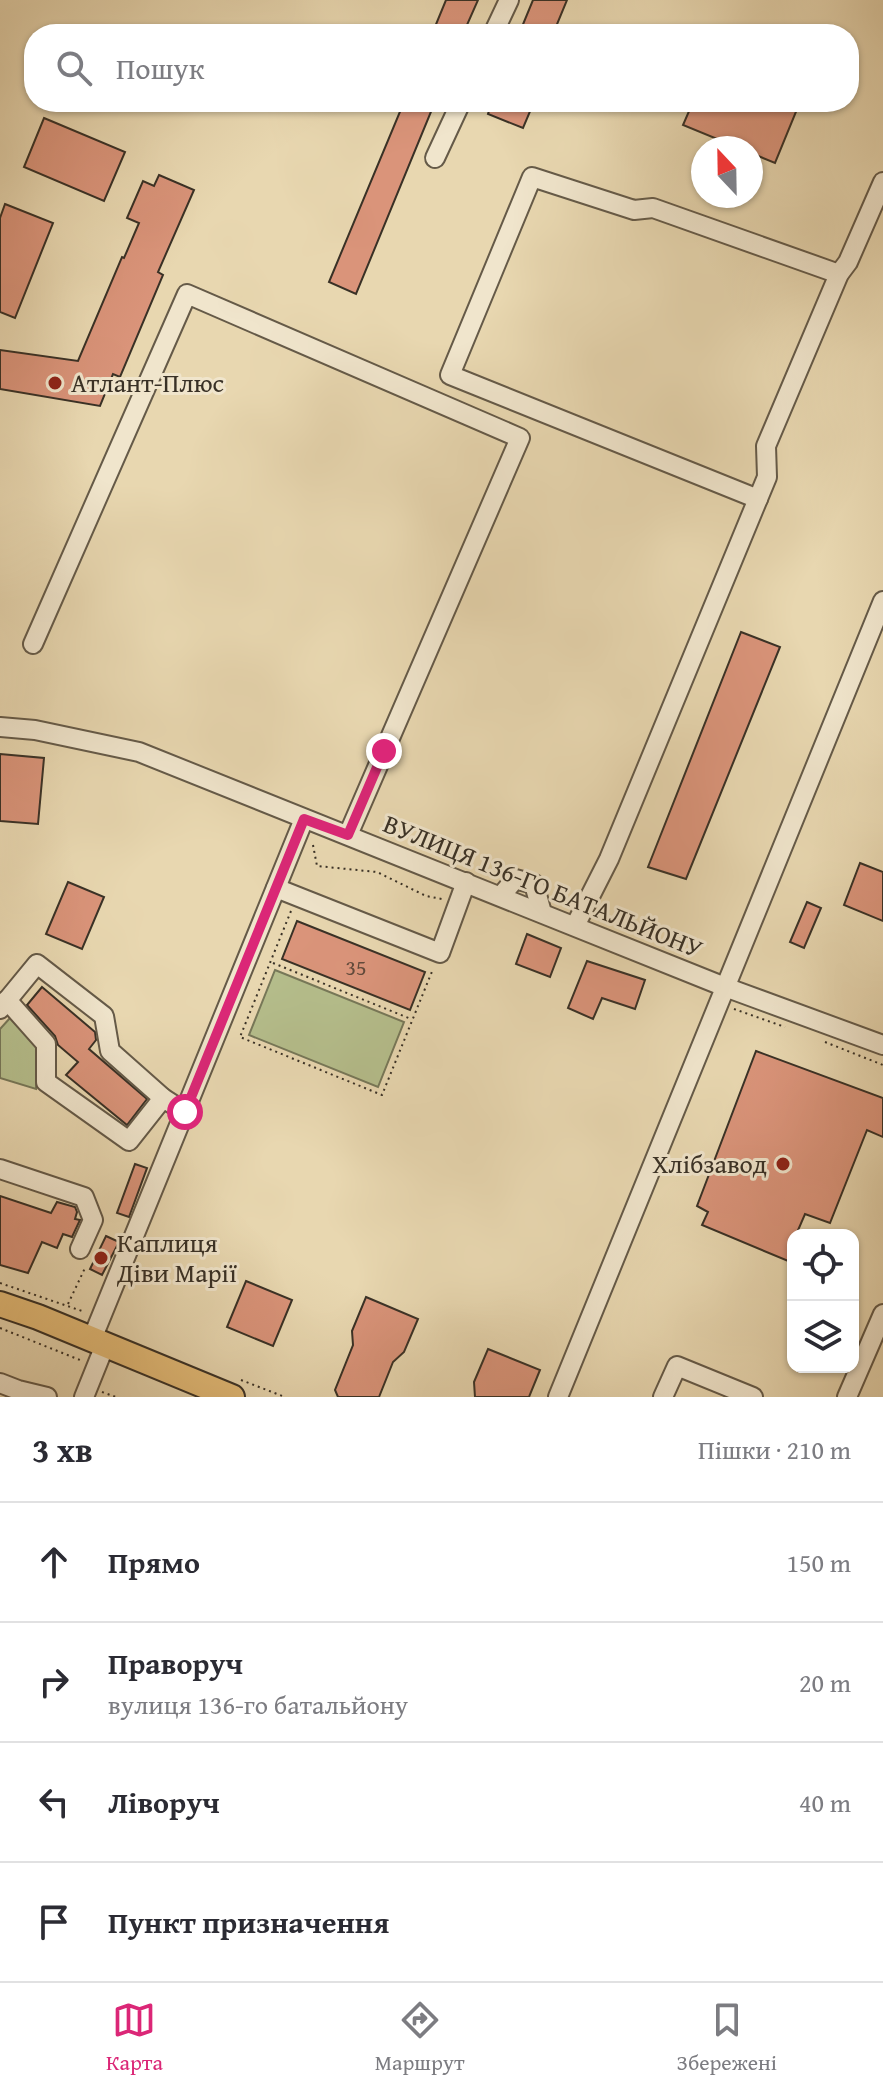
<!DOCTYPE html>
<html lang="uk">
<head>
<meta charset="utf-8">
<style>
	body { margin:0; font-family:"Gentium Book Plus",serif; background:#f2f2f3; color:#2b2b33 }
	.controls { position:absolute; right:24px; bottom:24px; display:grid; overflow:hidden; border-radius:16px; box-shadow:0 2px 6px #0004 }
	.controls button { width:72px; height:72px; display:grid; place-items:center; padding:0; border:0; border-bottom:2px solid #e1e1e2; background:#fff; color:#2b2b33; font:40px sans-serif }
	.compass { position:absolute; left:691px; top:136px; width:72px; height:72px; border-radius:50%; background:#fff; box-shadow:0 2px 6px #0004; rotate:338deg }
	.stop { position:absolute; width:24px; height:24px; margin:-18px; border:6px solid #db2777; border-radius:50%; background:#fff }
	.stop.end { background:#db2777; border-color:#fff; box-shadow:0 2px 8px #0008 }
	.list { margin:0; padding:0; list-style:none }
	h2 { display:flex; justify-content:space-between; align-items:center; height:104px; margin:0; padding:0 32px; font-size:34px }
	h2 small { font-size:26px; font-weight:400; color:#7c7c81 }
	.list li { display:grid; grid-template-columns:52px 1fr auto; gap:24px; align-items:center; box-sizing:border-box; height:120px; padding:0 32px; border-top:2px solid #e1e1e2 }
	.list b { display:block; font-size:30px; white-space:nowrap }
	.list p { margin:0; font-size:26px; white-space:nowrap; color:#7c7c81 }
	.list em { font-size:26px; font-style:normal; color:#7c7c81 }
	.icon { flex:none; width:44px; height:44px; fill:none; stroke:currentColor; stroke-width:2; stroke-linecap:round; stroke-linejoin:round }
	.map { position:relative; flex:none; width:883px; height:1397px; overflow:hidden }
	.search { position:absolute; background:#fff; box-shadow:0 2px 6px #0004; left:24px; right:24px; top:24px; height:88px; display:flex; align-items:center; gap:20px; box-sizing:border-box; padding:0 28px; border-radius:32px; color:#7c7c81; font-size:30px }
	.sheet { height:584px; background:#fff }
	nav { display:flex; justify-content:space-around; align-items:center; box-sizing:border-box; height:112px; border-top:2px solid #e1e1e2; background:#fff; font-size:22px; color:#7c7c81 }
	nav a { display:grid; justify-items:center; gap:4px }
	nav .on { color:#db2777 }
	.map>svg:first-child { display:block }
	.green { fill:#b5be8c; stroke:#777859; stroke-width:2 }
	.building { fill:#da947a; stroke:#393126; stroke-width:2 }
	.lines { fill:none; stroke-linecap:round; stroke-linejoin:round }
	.minor-casing { stroke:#655a48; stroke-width:22 }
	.major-casing { stroke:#393126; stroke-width:28 }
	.path { stroke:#393126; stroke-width:2; stroke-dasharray:2 4; stroke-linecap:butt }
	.minor { stroke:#f0e5cc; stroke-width:18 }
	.major { stroke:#e4bc78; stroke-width:24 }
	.route { stroke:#db2777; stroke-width:10 }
	.poi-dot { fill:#8f2418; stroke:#f0e5cc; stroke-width:3 }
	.labels { text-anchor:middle; stroke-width:6; stroke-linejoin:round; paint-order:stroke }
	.number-label { font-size:22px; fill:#614a3b }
	.poi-label { font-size:26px; fill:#393126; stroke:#f0e5cc; text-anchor:start }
	.street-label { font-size:26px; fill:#393126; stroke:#f0e5cc }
</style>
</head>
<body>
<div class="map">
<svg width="883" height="1397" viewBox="0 0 883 1397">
	<rect width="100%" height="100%" fill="#e8d7b0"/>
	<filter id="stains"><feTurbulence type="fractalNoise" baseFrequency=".0025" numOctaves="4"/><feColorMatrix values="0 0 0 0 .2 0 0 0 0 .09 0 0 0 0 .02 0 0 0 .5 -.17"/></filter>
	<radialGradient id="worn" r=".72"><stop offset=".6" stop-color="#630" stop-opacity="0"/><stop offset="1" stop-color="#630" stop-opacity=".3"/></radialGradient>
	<g class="green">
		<path d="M275 970 404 1022 378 1087 249 1035Z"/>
		<path d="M10 1018 37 1046 36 1089 0 1078V1029Z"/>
	</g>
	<g class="building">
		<path d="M446 0H478L463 34H432Z"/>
		<path d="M533 0H567L553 34H519Z"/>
		<path d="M404 102H435L356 294 329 282Z"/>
		<path d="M492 102H534L523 128 488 114Z"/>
		<path d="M693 102H800L775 163 751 153V148H739L683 125Z"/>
		<path d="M44 118 125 152 104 201 24 167Z"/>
		<path d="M159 175 194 190 158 272 163 275 120 377 113 374 100 406 0 389V350L78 361 122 257 124 258 139 223 127 218 143 181 154 186Z"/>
		<path d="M5 204 53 223 15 318 0 312V218Z"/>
		<path d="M741 632 780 647 686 879 648 867Z"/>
		<path d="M0 754 44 758 38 824 0 821Z"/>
		<path d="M860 863 883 872V921L844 905Z"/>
		<path d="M68 882 104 897 82 949 46 934Z"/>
		<path d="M807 902 821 908 804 948 790 942Z"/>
		<path d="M297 921 425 972 410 1010 282 959Z"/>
		<path d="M527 934 561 948 550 977 516 964Z"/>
		<path d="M587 961 645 980 635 1009 602 998 593 1019 568 1008Z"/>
		<path d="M42 987 95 1032 96 1040 89 1049 147 1099 127 1125 66 1075 78 1062 58 1045 55 1036 27 1005Z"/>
		<path d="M756 1051 883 1098V1137L867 1130 830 1223 805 1214 796 1235H793V1263L702 1225 708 1212 697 1206Z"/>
		<path d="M135 1164 147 1168 129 1217 117 1213Z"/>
		<path d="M0 1196 51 1213 57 1202 75 1207 77 1212 75 1219 80 1220 72 1237 63 1234 57 1248 42 1242 28 1273 0 1265Z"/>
		<path d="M106 1236 119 1242 102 1275 90 1269Z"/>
		<path d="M246 1281 292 1300 273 1346 227 1327Z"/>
		<path d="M366 1297 418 1319 404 1352 393 1362 379 1397H338L335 1390 353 1345 352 1331Z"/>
		<path d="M488 1349 540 1370 529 1397H475L474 1382Z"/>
	</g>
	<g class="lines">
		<defs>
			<g id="minor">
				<path d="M493 34 509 0"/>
				<path d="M435 158 461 102"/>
				<path d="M758 499 450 375 532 177 634 210 653 208 839 274"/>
				<path d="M33 644 187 294 520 438 348 835"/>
				<path d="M0 727 35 730 139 752 725 987 883 1045"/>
				<path d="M276 888 440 953 466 882"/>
				<path d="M501 896 515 879 534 884 542 913"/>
				<path d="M575 926 609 859 767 477 766 446 839 274 848 262 883 182"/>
				<path d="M7 1000 46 1044V1082L129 1141 163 1098"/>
				<path d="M0 1009 37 964 104 1016 110 1051 163 1098 185 1112"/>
				<path d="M0 1169 84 1197 93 1220 80 1249"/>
				<path d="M92 1339 304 819"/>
				<path d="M0 1383 18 1390 47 1397"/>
				<path d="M84 1397 105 1345"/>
				<path d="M558 1397 883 601"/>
				<path d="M663 1397 677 1366 753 1397"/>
				<path d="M847 1397 883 1314"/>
			</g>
			<path id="major" d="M0 1304 38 1317 232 1397"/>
		</defs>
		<use href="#minor" class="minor-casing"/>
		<use href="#major" class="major-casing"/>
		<g class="path">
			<path d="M313 845 317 866 377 872 426 896 442 899"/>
			<path d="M291 911 240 1037 382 1095 433 969"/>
			<path d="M273 963 411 1019"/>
			<path d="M734 1009 785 1027"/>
			<path d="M825 1042 883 1065"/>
			<path d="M0 1283 85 1312"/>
			<path d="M68 1304 85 1268"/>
			<path d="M0 1328 80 1360"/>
			<path d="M241 1380 285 1397"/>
			<path d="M102 1392 116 1397"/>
		</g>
		<use href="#minor" class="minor"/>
		<use href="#major" class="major"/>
	</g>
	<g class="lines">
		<path class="route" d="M185 1112 304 819 348 835 384 751"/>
	</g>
	<g class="poi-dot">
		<circle cx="55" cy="383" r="8"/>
		<circle cx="783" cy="1164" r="8"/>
		<circle cx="101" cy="1258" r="8"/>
	</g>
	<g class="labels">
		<g class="number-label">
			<text x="356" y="975">35</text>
		</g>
		<g class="poi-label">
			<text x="71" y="392">Атлант-Плюс</text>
			<text x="767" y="1173" text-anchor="end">Хлібзавод</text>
			<text x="117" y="1252">Каплиця<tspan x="117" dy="30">Діви Марії</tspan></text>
		</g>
		<g class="street-label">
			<text transform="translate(543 886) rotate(22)" y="9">ВУЛИЦЯ 136-ГО БАТАЛЬЙОНУ</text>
		</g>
	</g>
	<rect width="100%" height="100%" filter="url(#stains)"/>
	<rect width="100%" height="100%" fill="url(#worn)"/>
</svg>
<div class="controls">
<button><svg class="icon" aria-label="locate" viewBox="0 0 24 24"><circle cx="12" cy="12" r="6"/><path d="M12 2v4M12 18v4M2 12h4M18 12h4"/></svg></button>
<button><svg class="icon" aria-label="layers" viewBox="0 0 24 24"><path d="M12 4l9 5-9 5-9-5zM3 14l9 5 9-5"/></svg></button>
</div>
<svg class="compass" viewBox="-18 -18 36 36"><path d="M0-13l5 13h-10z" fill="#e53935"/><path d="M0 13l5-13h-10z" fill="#7c7c81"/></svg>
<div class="stop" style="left:185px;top:1112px"></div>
<div class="stop end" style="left:384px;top:751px"></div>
<div class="search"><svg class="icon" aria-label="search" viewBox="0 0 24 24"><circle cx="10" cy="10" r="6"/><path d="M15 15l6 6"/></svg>Пошук</div>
</div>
<section class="sheet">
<h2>3 хв<small>Пішки · 210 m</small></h2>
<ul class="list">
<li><svg class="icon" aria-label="ahead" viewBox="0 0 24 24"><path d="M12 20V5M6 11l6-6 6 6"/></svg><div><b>Прямо</b></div><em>150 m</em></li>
<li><svg class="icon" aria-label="right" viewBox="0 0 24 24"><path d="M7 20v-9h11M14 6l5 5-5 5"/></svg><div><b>Праворуч</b><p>вулиця 136-го батальйону</p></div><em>20 m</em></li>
<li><svg class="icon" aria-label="left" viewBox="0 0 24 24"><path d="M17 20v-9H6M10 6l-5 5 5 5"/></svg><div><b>Ліворуч</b></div><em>40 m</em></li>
<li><svg class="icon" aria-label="arrive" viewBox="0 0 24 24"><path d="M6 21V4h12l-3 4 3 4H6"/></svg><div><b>Пункт призначення</b></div></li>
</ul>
</section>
<nav>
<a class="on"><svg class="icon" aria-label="map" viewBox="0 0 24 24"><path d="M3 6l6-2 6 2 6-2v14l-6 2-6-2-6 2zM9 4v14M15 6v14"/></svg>Карта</a>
<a><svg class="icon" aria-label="directions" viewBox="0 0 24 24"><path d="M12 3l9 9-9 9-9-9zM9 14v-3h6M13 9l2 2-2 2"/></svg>Маршрут</a>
<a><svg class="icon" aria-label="saved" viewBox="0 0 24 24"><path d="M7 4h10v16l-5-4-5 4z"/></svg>Збережені</a>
</nav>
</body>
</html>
